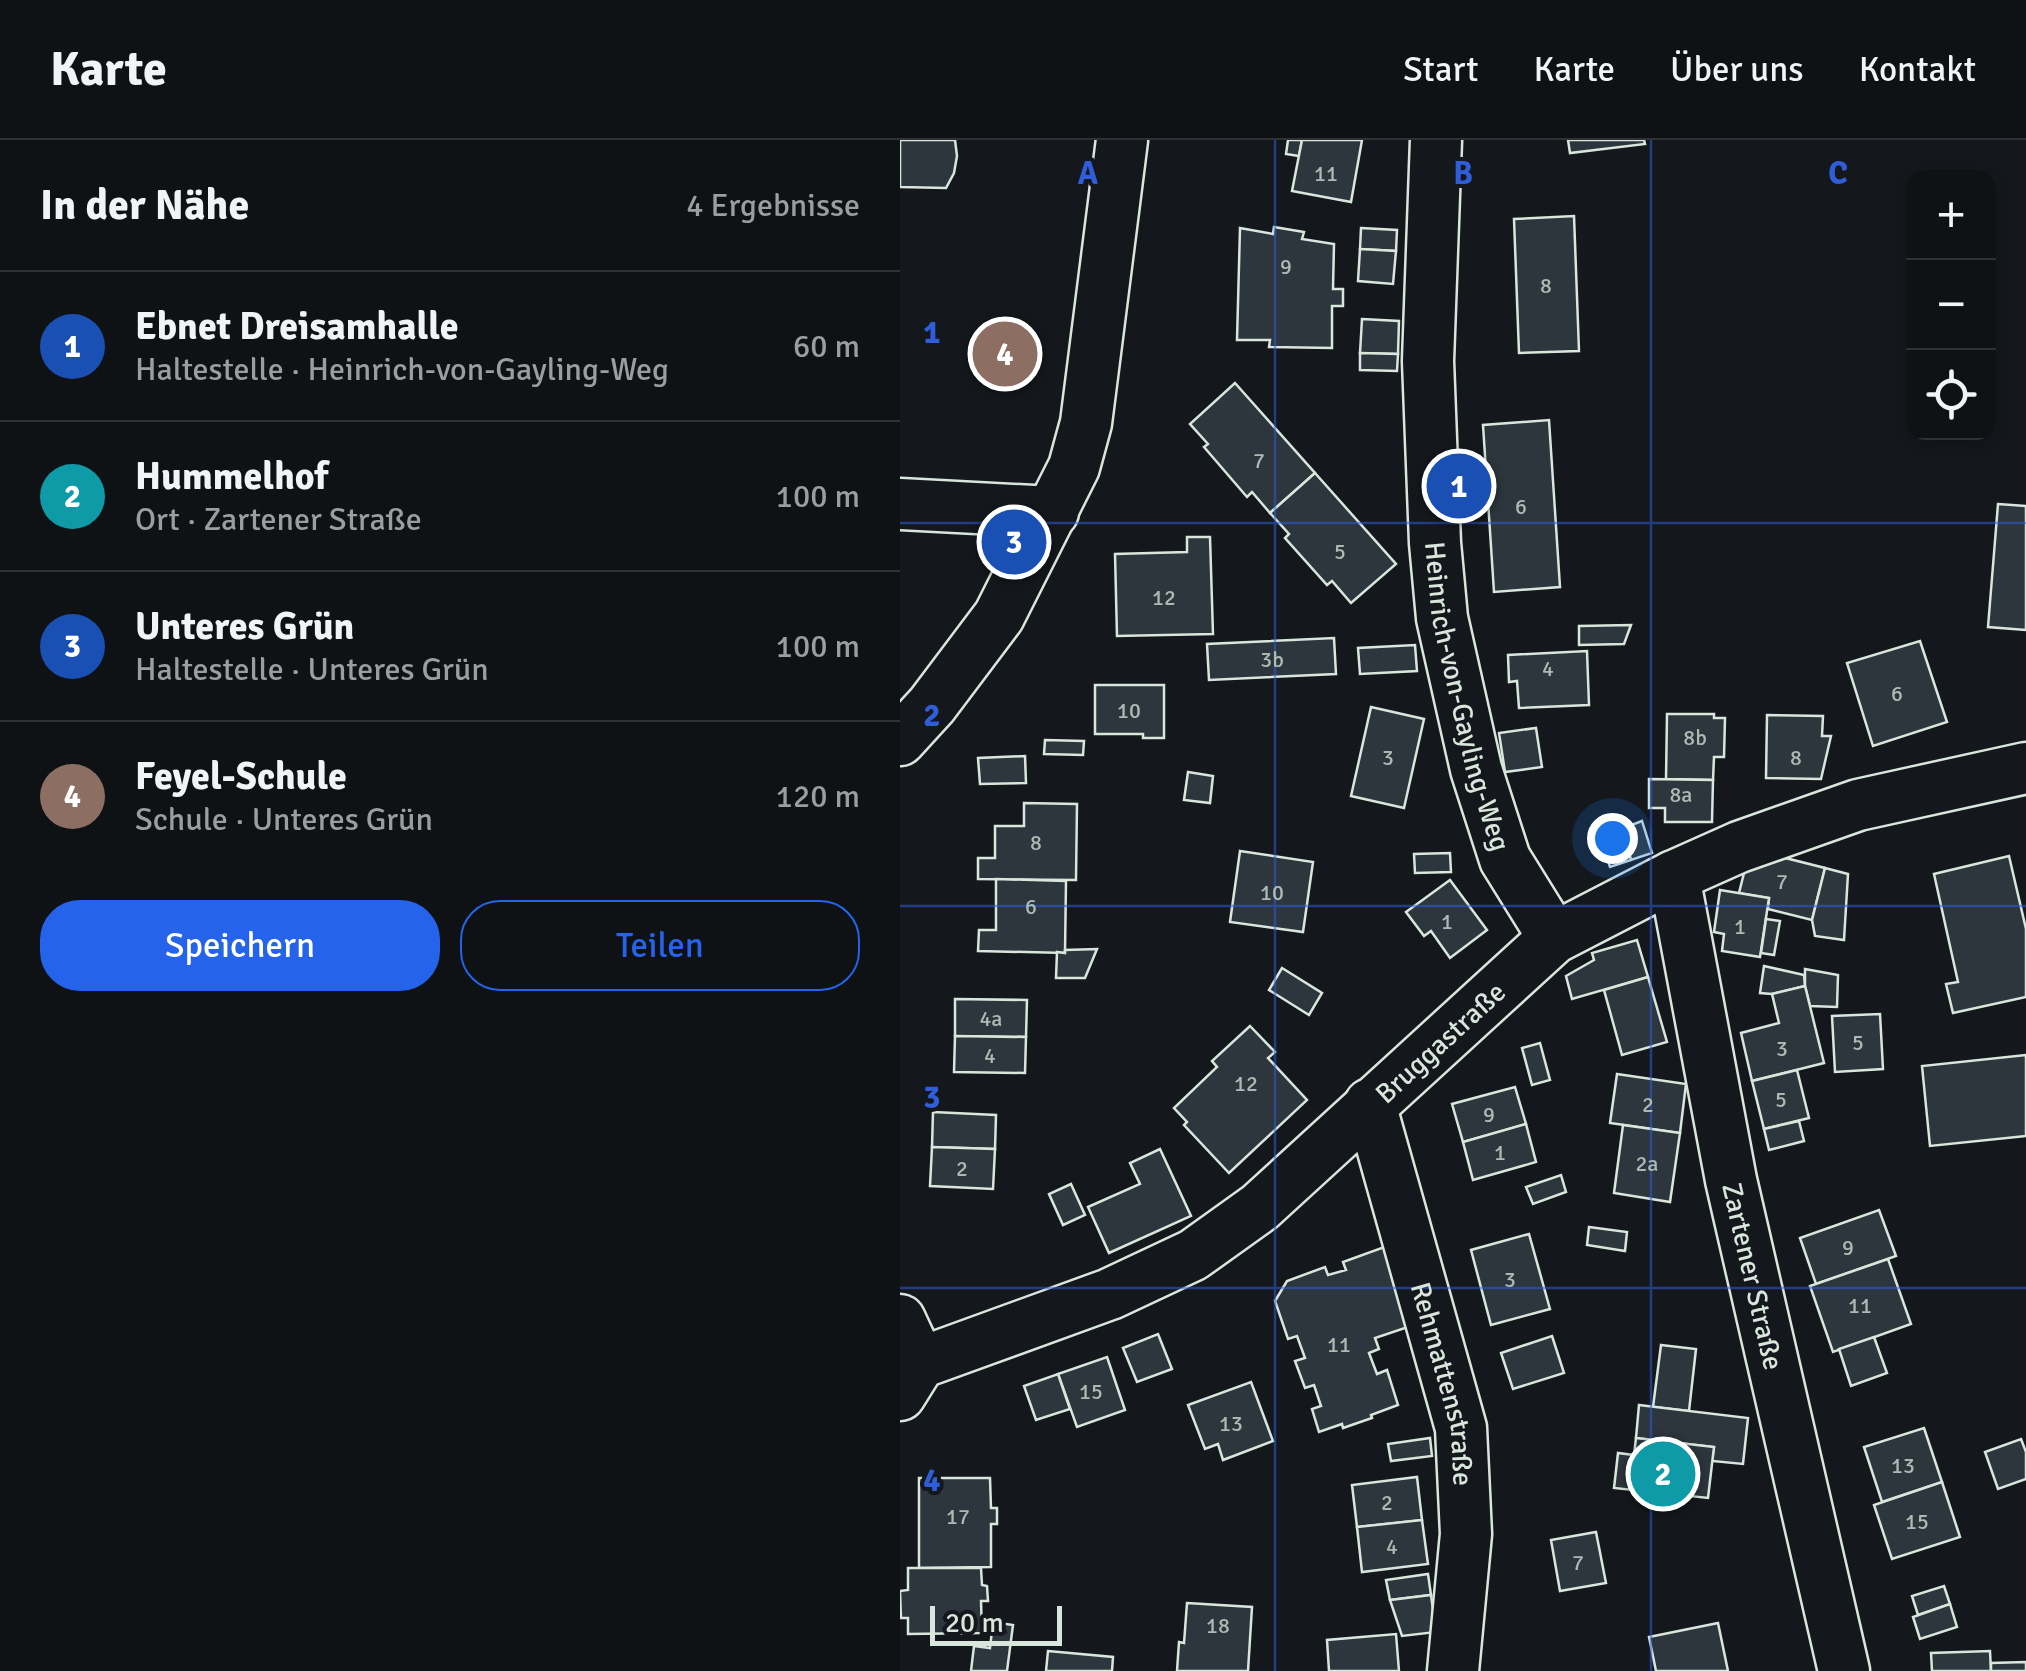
<!DOCTYPE html>
<html lang="de">
<head>
<meta charset="utf-8">
<style>
	body { margin:0; font-family:Signika,sans-serif; background:#181b1e; color:#f1f3f6 }
	.controls { position:absolute; right:30px; top:30px; display:grid; overflow:hidden; border-radius:20px; box-shadow:0 5px 15px #0003 }
	.controls button { width:90px; height:90px; display:grid; place-items:center; padding:0; border:0; border-bottom:2px solid #2f3234; background:#0f1215; color:#f1f3f6; font:50px sans-serif }
	.scale { position:absolute; left:30px; bottom:25px; width:132px; box-sizing:border-box; padding-left:10px; border:5px solid #d8e6dc; border-top:0; font-size:28px; line-height:35px; white-space:nowrap; color:#d8e6dc; -webkit-text-stroke:8px #14181c; paint-order:stroke }
	.you { position:absolute; left:712px; top:698px; width:35px; height:35px; margin:-25px; border:8px solid #fff; border-radius:50%; background:#1a73e8; box-shadow:0 0 0 15px #1a73e833 }
	.badge { display:grid; place-items:center; width:65px; height:65px; border-radius:50%; background:#2563eb; color:#fff; font-size:32px; font-weight:700 }
	.pin { position:absolute; translate:-50% -50%; border:5px solid #fff; box-shadow:0 2px 10px #0006 }
	.list { margin:0; padding:0; list-style:none }
	h2 { display:flex; justify-content:space-between; align-items:center; height:130px; margin:0; padding:0 40px; font-size:42px }
	h2 small { font-size:32px; font-weight:400; color:#9b9ea0 }
	.list li { display:grid; grid-template-columns:65px 1fr auto; gap:30px; align-items:center; box-sizing:border-box; height:150px; padding:0 40px; border-top:2px solid #2f3234 }
	.list b { display:block; font-size:38px; white-space:nowrap }
	.list p { margin:0; font-size:32px; white-space:nowrap; color:#9b9ea0 }
	.list em { font-size:32px; font-style:normal; color:#9b9ea0 }
	.actions { display:flex; gap:20px; padding:30px 40px }
	.actions a { flex:1; padding:22px 0; border:2px solid #2563eb; border-radius:40px; text-align:center; font-size:35px; color:#2563eb }
	.actions .main { background:#2563eb; color:#fff }
	.icon { flex:none; width:55px; height:55px; fill:none; stroke:currentColor; stroke-width:2; stroke-linecap:round; stroke-linejoin:round }
	.map { position:relative; flex:none; width:1126px; height:1531px; overflow:hidden }
	header { display:flex; align-items:center; gap:60px; box-sizing:border-box; height:140px; padding:0 50px; background:#0f1215; border-bottom:2px solid #2f3234 }
	header strong { font-size:48px }
	nav { display:flex; gap:55px; margin-inline-start:auto; font-size:35px }
	main { display:flex }
	aside { flex:1; background:#0f1215 }
	.map>svg:first-child { display:block }
	.building { fill:#2c363c; stroke:#d8e6dc; stroke-width:2.5 }
	.lines { fill:none; stroke-linecap:round; stroke-linejoin:round }
	.minor-casing { stroke:#d8e6dc; stroke-width:55 }
	.minor { stroke:#14181c; stroke-width:50 }
	.grid { fill:none; stroke:#305dd8; stroke-width:2.5; stroke-opacity:0.55 }
	.labels { text-anchor:middle; stroke-width:8; stroke-linejoin:round; paint-order:stroke }
	.number-label { font-size:22px; fill:#adbab4 }
	.street-label { font-size:28px; fill:#d8e6dc; stroke:#14181c }
	.grid-label { font-size:32px; text-anchor:middle; font-weight:bold; fill:#305dd8; stroke:#14181c; stroke-width:8; stroke-linejoin:round; paint-order:stroke }
</style>
</head>
<body>
<header>
<strong>Karte</strong>
<nav><a>Start</a><a>Karte</a><a>Über uns</a><a>Kontakt</a></nav>
</header>
<main>
<aside>
<h2>In der Nähe<small>4 Ergebnisse</small></h2>
<ul class="list">
<li><span class="badge" style="background:#1a4fb4">1</span><div><b>Ebnet Dreisamhalle</b><p>Haltestelle · Heinrich-von-Gayling-Weg</p></div><em>60 m</em></li>
<li><span class="badge" style="background:#0f9aa8">2</span><div><b>Hummelhof</b><p>Ort · Zartener Straße</p></div><em>100 m</em></li>
<li><span class="badge" style="background:#1a4fb4">3</span><div><b>Unteres Grün</b><p>Haltestelle · Unteres Grün</p></div><em>100 m</em></li>
<li><span class="badge" style="background:#8d6e63">4</span><div><b>Feyel-Schule</b><p>Schule · Unteres Grün</p></div><em>120 m</em></li>
</ul>
<div class="actions"><a class="main">Speichern</a><a>Teilen</a></div>
</aside>
<div class="map">
<svg width="1126" height="1531" viewBox="0 0 1126 1531">
	<rect width="100%" height="100%" fill="#14181c"/>
	<g class="building">
		<path d="M0 0H55L57 16 54 33 46 48 0 47Z"/>
		<path d="M388 0H402L399 16 386 14Z"/>
		<path d="M402 0H462L451 62 392 51Z"/>
		<path d="M668 0H744L745 4 670 13Z"/>
		<path d="M674 76 679 211 619 213 614 79Z"/>
		<path d="M374 87 404 92 402 99 434 104 433 149H443V166H432V208L369 207 370 200H337L340 88 373 94Z"/>
		<path d="M461 88 497 90 496 111 460 109Z"/>
		<path d="M460 109 496 111 493 144 458 141Z"/>
		<path d="M462 179 499 181 498 214 460 213Z"/>
		<path d="M460 213 498 214 497 231 460 230Z"/>
		<path d="M335 243 415 333 370 373 352 352 347 357 304 307 308 304 290 284Z"/>
		<path d="M649 280 660 447 594 452 583 285Z"/>
		<path d="M415 333 496 424 451 463 432 441 427 445 385 398 389 394 370 373Z"/>
		<path d="M1098 364 1126 366V490L1088 487Z"/>
		<path d="M287 397H310L313 494 217 496 215 414 287 412Z"/>
		<path d="M731 485 724 504 679 505V486Z"/>
		<path d="M434 498 436 534 309 540 307 504Z"/>
		<path d="M1020 501 1047 582 973 606 947 523Z"/>
		<path d="M515 505 517 531 460 534 458 508Z"/>
		<path d="M687 511 689 565 619 568 617 541 609 542 608 515Z"/>
		<path d="M195 545H264V598H243V594H195Z"/>
		<path d="M471 567 524 579 504 668 451 656Z"/>
		<path d="M767 574H814V578H825L824 617H814L813 640 766 639Z"/>
		<path d="M867 575 923 576 922 596H931L921 639 866 638Z"/>
		<path d="M636 588 642 627 605 632 599 593Z"/>
		<path d="M145 600 184 601 183 615 144 614Z"/>
		<path d="M125 616 126 643 80 644 78 618Z"/>
		<path d="M288 632 313 636 310 663 284 660Z"/>
		<path d="M749 639 813 640 812 682H765V668H749Z"/>
		<path d="M124 663 177 664 176 740 78 739V718H95V686H124Z"/>
		<path d="M742 681 752 713 731 720 721 689Z"/>
		<path d="M721 689 731 720 710 727 700 696Z"/>
		<path d="M850 709 925 728 912 780 868 769 869 758 839 753Z"/>
		<path d="M340 711 413 722 403 792 330 782Z"/>
		<path d="M550 713 551 732 515 733 514 714Z"/>
		<path d="M1109 716 1126 789V857L1053 873 1046 844 1058 842 1034 734Z"/>
		<path d="M925 728 948 734 944 800 915 796 912 780Z"/>
		<path d="M96 739 166 741 165 813 78 811 79 790H96Z"/>
		<path d="M550 740 587 790 550 818 531 791 524 796 506 772Z"/>
		<path d="M820 750 869 758 860 817 822 811 824 794 814 792Z"/>
		<path d="M866 779 880 781 874 815 861 813Z"/>
		<path d="M737 800 748 837 672 859 666 836 694 820 692 813Z"/>
		<path d="M197 809 185 838H156L157 812 165 813V810Z"/>
		<path d="M864 826 904 835 905 846 872 854 860 853Z"/>
		<path d="M382 828 422 853 409 875 369 850Z"/>
		<path d="M905 829 938 835 937 867 910 866 905 846Z"/>
		<path d="M748 837 767 902 722 915 704 850Z"/>
		<path d="M905 846 924 923 852 941 841 893 879 883 872 854Z"/>
		<path d="M55 859 127 860 126 897 55 896Z"/>
		<path d="M980 874 983 929 935 932 932 876Z"/>
		<path d="M350 886 375 912 368 918 407 960 329 1033 284 985 287 982 274 968 317 927 312 921Z"/>
		<path d="M55 896 126 897 125 933 54 932Z"/>
		<path d="M640 903 650 940 632 945 622 908Z"/>
		<path d="M1126 915V996L1030 1006 1022 926Z"/>
		<path d="M897 930 909 978 864 989 852 941Z"/>
		<path d="M717 934 786 944 780 993 710 983Z"/>
		<path d="M615 947 626 984 563 1002 552 964Z"/>
		<path d="M33 972 96 975 95 1009 32 1007Z"/>
		<path d="M899 981 904 1001 869 1010 864 989Z"/>
		<path d="M626 984 636 1022 573 1040 563 1002Z"/>
		<path d="M723 985 780 993 770 1062 714 1053Z"/>
		<path d="M32 1007 95 1009 93 1049 30 1046Z"/>
		<path d="M260 1009 291 1076 209 1113 188 1067 240 1044 230 1023Z"/>
		<path d="M661 1035 666 1052 633 1064 626 1047Z"/>
		<path d="M171 1044 185 1075 163 1085 149 1054Z"/>
		<path d="M979 1070 996 1116 916 1144 900 1098Z"/>
		<path d="M689 1087 727 1092 725 1111 687 1105Z"/>
		<path d="M629 1094 650 1169 591 1185 571 1110Z"/>
		<path d="M487 1106 514 1185 475 1198 479 1209 469 1213 477 1234 487 1230 498 1265 471 1275 472 1278 443 1288 442 1284 419 1292 412 1269 421 1266 414 1245 405 1248 395 1221 405 1218 397 1196 388 1199 375 1161 387 1141 425 1127 428 1135 446 1130 443 1122Z"/>
		<path d="M988 1119 1011 1184 933 1212 910 1146Z"/>
		<path d="M258 1194 272 1229 237 1242 223 1208Z"/>
		<path d="M652 1196 664 1233 613 1249 601 1213Z"/>
		<path d="M974 1197 987 1233 951 1246 939 1209Z"/>
		<path d="M761 1205 796 1209 789 1271 753 1267Z"/>
		<path d="M207 1217 225 1270 177 1287 158 1234Z"/>
		<path d="M158 1234 170 1269 136 1280 124 1246Z"/>
		<path d="M351 1242 373 1301 323 1320 318 1304 305 1309 288 1265Z"/>
		<path d="M739 1265 848 1278 843 1324 812 1321 814 1307 736 1298Z"/>
		<path d="M1024 1288 1042 1342 982 1362 964 1307Z"/>
		<path d="M530 1298 532 1316 491 1321 488 1304Z"/>
		<path d="M736 1298 814 1307 808 1358 714 1348 718 1313 734 1315Z"/>
		<path d="M1121 1299 1126 1312V1339L1098 1349 1085 1312Z"/>
		<path d="M517 1337 522 1380 457 1387 452 1345Z"/>
		<path d="M19 1338H90L91 1368H97V1384H91V1427L19 1428Z"/>
		<path d="M1042 1342 1060 1397 992 1419 974 1365Z"/>
		<path d="M522 1380 528 1424 462 1432 457 1387Z"/>
		<path d="M696 1392 706 1443 660 1451 651 1400Z"/>
		<path d="M8 1428H81L82 1445 87 1446 88 1461H81L82 1493 8 1494V1478H1L0 1451 8 1450Z"/>
		<path d="M528 1434 531 1455 490 1460 486 1440Z"/>
		<path d="M1044 1446 1050 1464 1018 1475 1012 1456Z"/>
		<path d="M531 1455 536 1492 502 1496 490 1460Z"/>
		<path d="M287 1463 352 1467 348 1531H277L279 1502 284 1503Z"/>
		<path d="M1050 1464 1057 1487 1020 1499 1013 1477Z"/>
		<path d="M93 1482 113 1485 107 1531H71L74 1506 90 1508Z"/>
		<path d="M818 1483 828 1531H756L749 1497Z"/>
		<path d="M496 1494 499 1531H429L427 1500Z"/>
		<path d="M148 1511 213 1517 212 1531H146Z"/>
		<path d="M1090 1511 1091 1531H1032L1031 1513Z"/>
		<path d="M1126 1522V1531H1091V1523Z"/>
	</g>
	<g class="lines">
		<defs>
			<g id="minor">
				<path id="s1" d="M536 0 528 221 535 403 542 478 576 629 605 719 654 798"/>
				<path d="M0 364 153 372"/>
				<path d="M0 600 32 565 99 476 174 327 186 283 222 0"/>
				<path id="s2" d="M774 736 831 1040 944 1531"/>
				<path id="s3" d="M470 964 561 1288 566 1394 553 1531"/>
				<path d="M0 1180 20 1223"/>
				<path id="s4" d="M0 1255 20 1223 210 1154 293 1115 360 1067 654 798 774 736 839 707 958 665 1126 628"/>
			</g>
		</defs>
		<use href="#minor" class="minor-casing"/>
		<use href="#minor" class="minor"/>
	</g>
	<path class="grid" d="M375 0V1531M751 0V1531M0 383H1126M0 766H1126M0 1148H1126"/>
	<g class="labels">
		<g class="number-label">
			<text x="426" y="41">11</text>
			<text x="386" y="134">9</text>
			<text x="646" y="153">8</text>
			<text x="359" y="328">7</text>
			<text x="621" y="374">6</text>
			<text x="440" y="419">5</text>
			<text x="264" y="465">12</text>
			<text x="372" y="527">3b</text>
			<text x="648" y="536">4</text>
			<text x="997" y="561">6</text>
			<text x="229" y="578">10</text>
			<text x="795" y="605">8b</text>
			<text x="488" y="625">3</text>
			<text x="896" y="625">8</text>
			<text x="781" y="662">8a</text>
			<text x="136" y="710">8</text>
			<text x="882" y="749">7</text>
			<text x="372" y="760">10</text>
			<text x="131" y="774">6</text>
			<text x="547" y="789">1</text>
			<text x="840" y="794">1</text>
			<text x="91" y="886">4a</text>
			<text x="958" y="910">5</text>
			<text x="882" y="916">3</text>
			<text x="90" y="923">4</text>
			<text x="346" y="951">12</text>
			<text x="881" y="967">5</text>
			<text x="748" y="972">2</text>
			<text x="589" y="982">9</text>
			<text x="600" y="1020">1</text>
			<text x="747" y="1031">2a</text>
			<text x="62" y="1036">2</text>
			<text x="948" y="1115">9</text>
			<text x="610" y="1147">3</text>
			<text x="960" y="1173">11</text>
			<text x="439" y="1212">11</text>
			<text x="191" y="1259">15</text>
			<text x="331" y="1291">13</text>
			<text x="1003" y="1333">13</text>
			<text x="487" y="1370">2</text>
			<text x="58" y="1384">17</text>
			<text x="1017" y="1389">15</text>
			<text x="492" y="1414">4</text>
			<text x="678" y="1430">7</text>
			<text x="318" y="1493">18</text>
		</g>
		<g class="street-label">
			<text dy="10" stroke="none"><textPath href="#s1" startOffset="560">Heinrich-von-Gayling-Weg</textPath></text>
			<text dy="10" stroke="none"><textPath href="#s4" startOffset="658">Bruggastraße</textPath></text>
			<text dy="10" stroke="none"><textPath href="#s2" startOffset="408">Zartener Straße</textPath></text>
			<text dy="10" stroke="none"><textPath href="#s3" startOffset="290">Rehmattenstraße</textPath></text>
		</g>
	</g>
	<g class="grid-label">
		<text x="188" y="44">A</text>
		<text x="563" y="44">B</text>
		<text x="938" y="44">C</text>
		<text x="32" y="203">1</text>
		<text x="32" y="586">2</text>
		<text x="32" y="968">3</text>
		<text x="32" y="1351">4</text>
	</g>
</svg>
<div class="controls">
<button>+</button>
<button>−</button>
<button><svg class="icon" aria-label="locate" viewBox="0 0 24 24"><circle cx="12" cy="12" r="6"/><path d="M12 2v4M12 18v4M2 12h4M18 12h4"/></svg></button>
</div>
<div class="scale">20 m</div>
<div class="you"></div>
<div class="pin badge" style="left:559px;top:346px;background:#1a4fb4">1</div>
<div class="pin badge" style="left:763px;top:1334px;background:#0f9aa8">2</div>
<div class="pin badge" style="left:114px;top:402px;background:#1a4fb4">3</div>
<div class="pin badge" style="left:105px;top:214px;background:#8d6e63">4</div>
</div>
</main>
</body>
</html>
